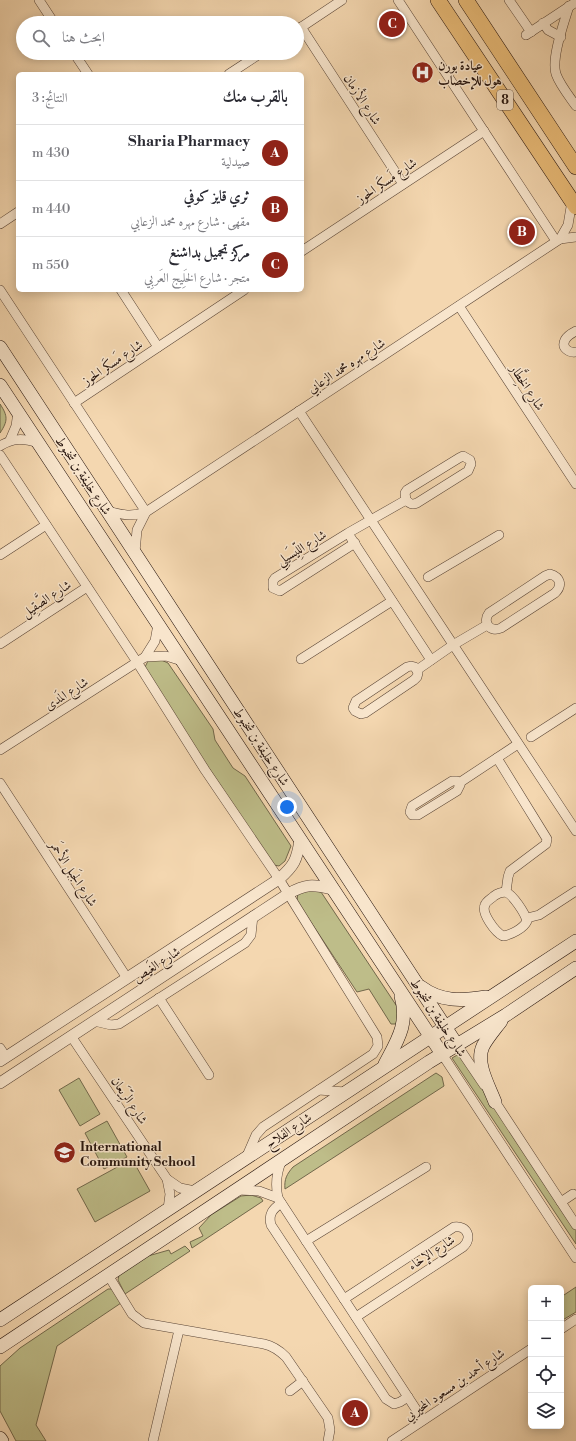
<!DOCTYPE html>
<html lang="ar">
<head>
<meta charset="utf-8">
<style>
	body { margin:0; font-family:"Libre Bodoni",Amiri,serif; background:#f2f2f3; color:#2b2b33; direction:rtl }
	.controls { position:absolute; right:12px; bottom:12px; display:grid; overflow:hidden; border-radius:6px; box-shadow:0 2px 10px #0003 }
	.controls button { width:36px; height:36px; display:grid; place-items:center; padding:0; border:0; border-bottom:1px solid #e1e1e2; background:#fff; color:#2b2b33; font:20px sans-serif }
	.you { position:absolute; left:287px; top:807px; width:14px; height:14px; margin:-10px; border:3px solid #fff; border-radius:50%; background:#1a73e8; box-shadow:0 0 0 6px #1a73e833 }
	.badge { display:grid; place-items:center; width:26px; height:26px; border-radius:50%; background:#8f2418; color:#fff; font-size:13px; font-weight:700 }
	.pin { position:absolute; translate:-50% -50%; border:2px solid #fff; box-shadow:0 1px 4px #0006 }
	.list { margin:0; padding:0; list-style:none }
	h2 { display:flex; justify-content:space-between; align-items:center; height:52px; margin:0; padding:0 16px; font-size:17px }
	h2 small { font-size:13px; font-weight:400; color:#7c7c81 }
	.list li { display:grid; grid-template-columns:26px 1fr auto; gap:12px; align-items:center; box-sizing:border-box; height:56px; padding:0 16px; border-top:1px solid #e1e1e2 }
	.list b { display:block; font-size:15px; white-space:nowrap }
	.list p { margin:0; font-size:13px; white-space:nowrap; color:#7c7c81 }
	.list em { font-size:13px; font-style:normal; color:#7c7c81 }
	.icon { flex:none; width:22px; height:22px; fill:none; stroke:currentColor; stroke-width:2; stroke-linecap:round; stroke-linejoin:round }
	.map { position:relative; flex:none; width:576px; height:1441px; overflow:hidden; direction:ltr }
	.search { position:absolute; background:#fff; box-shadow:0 2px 10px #0003; left:16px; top:16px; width:288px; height:44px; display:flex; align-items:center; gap:10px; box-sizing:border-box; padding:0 14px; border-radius:22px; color:#7c7c81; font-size:15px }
	.panel { position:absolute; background:#fff; box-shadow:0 2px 10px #0003; left:16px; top:72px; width:288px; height:220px; border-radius:6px; direction:rtl }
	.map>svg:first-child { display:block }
	.green { fill:#bebd89; stroke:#72684b }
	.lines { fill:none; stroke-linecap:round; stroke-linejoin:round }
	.minor-casing { stroke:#5a4536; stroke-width:10 }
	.tertiary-casing { stroke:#5a4536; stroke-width:12 }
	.secondary-casing { stroke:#26140d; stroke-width:14 }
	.trunk-casing { stroke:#26140d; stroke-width:16 }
	.minor { stroke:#f8e5cc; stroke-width:9 }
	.tertiary { stroke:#f8e5cc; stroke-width:11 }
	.secondary { stroke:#f8e5cc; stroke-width:13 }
	.trunk { stroke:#eabc78; stroke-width:15 }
	.labels { text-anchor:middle; stroke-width:3; stroke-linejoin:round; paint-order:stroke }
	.shield { fill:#f8e5cc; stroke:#655346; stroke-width:1 }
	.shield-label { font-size:12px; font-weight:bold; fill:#26140d }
	.poi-label { font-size:13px; font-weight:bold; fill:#26140d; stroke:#f8e5cc; text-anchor:start }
	.street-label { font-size:13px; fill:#26140d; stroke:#f8e5cc }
</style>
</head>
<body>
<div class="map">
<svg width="576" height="1441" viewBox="0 0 576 1441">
	<rect width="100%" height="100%" fill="#f4d7b0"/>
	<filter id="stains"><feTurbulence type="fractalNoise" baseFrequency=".005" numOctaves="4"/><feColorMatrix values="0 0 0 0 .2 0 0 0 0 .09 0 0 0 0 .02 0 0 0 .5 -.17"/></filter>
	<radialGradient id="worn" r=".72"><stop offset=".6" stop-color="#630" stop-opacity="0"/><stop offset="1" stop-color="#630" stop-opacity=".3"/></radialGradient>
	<g class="green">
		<path d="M0 404C8 416 8 421 0 433Z"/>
		<path d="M149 659H159L168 663 213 729 215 740 233 768 245 776 291 846 285 861 279 866 274 865 190 740 144 669Z"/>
		<path d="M307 889 321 892 400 1011 398 1024H391L369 989 357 992 297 901 298 892Z"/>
		<path d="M459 1054 576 1230V1244L452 1058Z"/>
		<path d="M436 1073 442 1077 444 1086 285 1189C284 1179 287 1174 293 1167Z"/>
		<path d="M79 1078 100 1114 80 1126 59 1090Z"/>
		<path d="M107 1121 127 1157 104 1169 85 1133Z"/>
		<path d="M132 1159 150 1191 95 1222 77 1189Z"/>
		<path d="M251 1195 261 1198 263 1201 192 1248 190 1242 203 1236 199 1228 211 1215 241 1196Z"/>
		<path d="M185 1246 190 1251 125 1294 118 1280 119 1275 148 1256 169 1250 171 1254Z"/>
		<path d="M576 1287V1312L561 1321V1297Z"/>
		<path d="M108 1289H112L121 1303 57 1346 36 1425 46 1441H16L0 1411V1366L20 1348Z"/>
	</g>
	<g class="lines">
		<defs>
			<g id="minor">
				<path d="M39 0 54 23"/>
				<path d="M398 0 556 241"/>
				<path d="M509 0 531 32"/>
				<path d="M569 6C564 23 551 58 556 74 560 85 569 96 576 106"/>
				<path d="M543 23 548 30 561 37"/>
				<path d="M301 27 403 184"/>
				<path d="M297 30 342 0"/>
				<path d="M526 35 576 2"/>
				<path d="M74 53 88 74"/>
				<path d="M229 74 261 53"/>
				<path d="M0 224 18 212"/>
				<path d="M560 239 576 237"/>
				<path d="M302 251 484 131"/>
				<path d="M0 290 146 512"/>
				<path d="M121 290 158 347"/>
				<path d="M459 306 576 484"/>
				<path d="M576 331C572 333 567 336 565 340 561 348 569 353 576 352"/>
				<path d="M74 403 244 290"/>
				<path d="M299 411 576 831"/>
				<path d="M10 440 16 426 18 412"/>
				<path d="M0 446C13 438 23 438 38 443"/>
				<path d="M0 455 137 662 205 770 279 879 377 1037 378 1046 373 1054 263 1127 256 1135 246 1158"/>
				<path d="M463 456 470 460 471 464 468 471 417 503C412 505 410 504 406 500L405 493 407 490 459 458Z"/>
				<path d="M108 511C122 515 132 517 146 512L560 239 568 225 572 201"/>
				<path d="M351 538 431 660"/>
				<path d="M355 543 283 589 280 591 273 588V581L275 578 348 533 406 500"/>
				<path d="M135 552 137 530 146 512"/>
				<path d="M0 555 46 525"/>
				<path d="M550 574C560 577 563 585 555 593L501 628C490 633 482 622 489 613L545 576Z"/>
				<path d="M428 577 499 535"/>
				<path d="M0 644 87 587"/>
				<path d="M145 657 166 656 182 661"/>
				<path d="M301 659 392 601"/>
				<path d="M411 666 415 667 418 673 417 677 414 680 365 713 361 714 355 711 353 708 356 701 407 667Z"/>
				<path d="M417 670 453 645 487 625"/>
				<path d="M531 737 576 708"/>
				<path d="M0 750 145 657 155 641 158 624"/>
				<path d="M497 758 547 839 546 844 510 871 508 877 506 892"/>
				<path d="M452 781H457L460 785 457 791 418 815H412L410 812 412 806Z"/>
				<path d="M0 783 127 978"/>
				<path d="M459 783 518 744"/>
				<path d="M506 892C513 895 525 913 527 921 524 928 511 935 503 936 495 932 481 913 485 905 486 901 491 899 494 896 498 893 501 892 506 892Z"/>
				<path d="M527 918 539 915 576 891"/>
				<path d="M159 998 209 1075"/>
				<path d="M94 1021 111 1025 119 1024 245 943 251 935 253 916"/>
				<path d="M71 1036 167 1179 170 1194 168 1209"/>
				<path d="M457 1045 484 1085"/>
				<path d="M0 1048 6 1057"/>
				<path d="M442 1054 576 1258"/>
				<path d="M319 1090 345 1092"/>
				<path d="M492 1097 576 1225"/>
				<path d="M282 1160C276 1173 275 1184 278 1198L423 1420"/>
				<path d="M167 1179 180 1188 195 1191"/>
				<path d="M238 1190 259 1191 278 1198"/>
				<path d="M561 1202 573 1194"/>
				<path d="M281 1203C273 1209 268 1214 271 1225L386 1399 394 1404 400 1402 408 1397"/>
				<path d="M306 1241 426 1167"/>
				<path d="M108 1275 132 1314 144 1323 264 1344C273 1346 279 1350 286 1357L328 1418 330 1430 328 1441"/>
				<path d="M344 1299 454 1227C467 1225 473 1238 463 1247L356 1317"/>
				<path d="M561 1329 576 1319"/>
				<path d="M290 1391 303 1381"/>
				<path d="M153 1441 179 1330"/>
				<path d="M392 1441 531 1349"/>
			</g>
			<g id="tertiary">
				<path d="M0 1061 279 879C294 866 297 860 300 840"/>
				<path d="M0 1083 288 894C305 884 313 884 332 889"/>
			</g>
			<g id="secondary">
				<path d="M0 347 457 1045"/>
				<path d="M0 385 442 1054"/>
				<path d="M421 987C441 1002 462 1001 486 997"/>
				<path d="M385 1064C397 1041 409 1024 401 996"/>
				<path d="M495 1102C489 1086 475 1063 483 1046 488 1037 495 1029 501 1021"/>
				<path d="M0 1320 576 941"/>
				<path d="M0 1347 429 1062 506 1015 576 968"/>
				<path d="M0 1438 2 1441"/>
			</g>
			<g id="trunk">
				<path d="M438 0 576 207"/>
				<path d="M466 0 576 167"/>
			</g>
		</defs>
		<use href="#minor" class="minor-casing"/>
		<use href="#tertiary" class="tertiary-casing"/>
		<use href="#secondary" class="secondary-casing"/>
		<use href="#trunk" class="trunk-casing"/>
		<use href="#minor" class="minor"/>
		<use href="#tertiary" class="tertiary"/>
		<use href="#secondary" class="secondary"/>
		<use href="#trunk" class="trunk"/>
	</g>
	<defs>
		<symbol id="hospital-disc" viewBox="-11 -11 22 22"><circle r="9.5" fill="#8f2418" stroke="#f8e5cc"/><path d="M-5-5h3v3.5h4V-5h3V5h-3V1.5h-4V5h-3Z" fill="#fff"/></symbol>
		<symbol id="school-disc" viewBox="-11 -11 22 22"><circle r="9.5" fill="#8f2418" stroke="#f8e5cc"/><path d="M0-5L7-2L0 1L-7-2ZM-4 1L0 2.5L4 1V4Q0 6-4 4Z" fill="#fff"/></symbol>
	</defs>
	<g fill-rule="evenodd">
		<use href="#hospital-disc" x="410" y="60" width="25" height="25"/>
		<use href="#school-disc" x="52" y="1140" width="25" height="25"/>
	</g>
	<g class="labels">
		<rect class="shield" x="497" y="90" width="16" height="20" rx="3"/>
		<g class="shield-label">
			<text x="505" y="104">8</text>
		</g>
		<g class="poi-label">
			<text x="438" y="70">عيادة بورن<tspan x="438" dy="15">هول للإخصاب</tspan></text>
			<text x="80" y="1151">International<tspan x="80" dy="15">Community School</tspan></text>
		</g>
		<g class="street-label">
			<text transform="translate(363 99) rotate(57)" y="5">شارع الأزمان</text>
			<text transform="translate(386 180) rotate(-34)" y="5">شارع مَسكَر الحوز</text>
			<text transform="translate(112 362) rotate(-34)" y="5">شارع مَسكَر الحوز</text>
			<text transform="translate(346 365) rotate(-33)" y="5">شارع مهره محمد الزعابي</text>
			<text transform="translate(528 387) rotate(57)" y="5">شارع الخِطَّار</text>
			<text transform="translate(84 475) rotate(57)" y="5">شارع خليفة بن شخبوط</text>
			<text transform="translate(301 547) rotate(-31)" y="5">شارع اللِّيسَيلِي</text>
			<text transform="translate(46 598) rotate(-33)" y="5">شارع الصَّقِيل</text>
			<text transform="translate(66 693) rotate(-33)" y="5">شارع المَدى</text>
			<text transform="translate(262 746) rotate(57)" y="5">شارع خليفة بن شخبوط</text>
			<text transform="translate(74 873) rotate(57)" y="5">شارع الجَبل الأحمَر</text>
			<text transform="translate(156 964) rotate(-33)" y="5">شارع الغَيص</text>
			<text transform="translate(439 1017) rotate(57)" y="5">شارع خليفة بن شخبوط</text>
			<text transform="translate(130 1100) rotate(56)" y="5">شارع الرِّيَعان</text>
			<text transform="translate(288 1130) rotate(-34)" y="5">شارع الفلاح</text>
			<text transform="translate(431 1252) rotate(-33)" y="5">شارع الإخاء</text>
			<text transform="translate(454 1384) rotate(-34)" y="5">شارع أحمد بن مسعود المحيربي</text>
		</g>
	</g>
	<rect width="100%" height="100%" filter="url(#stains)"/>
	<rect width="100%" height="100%" fill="url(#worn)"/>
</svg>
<div class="controls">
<button>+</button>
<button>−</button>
<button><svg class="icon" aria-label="locate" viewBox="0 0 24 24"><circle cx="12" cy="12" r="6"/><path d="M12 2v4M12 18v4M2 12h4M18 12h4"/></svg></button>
<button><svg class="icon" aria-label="layers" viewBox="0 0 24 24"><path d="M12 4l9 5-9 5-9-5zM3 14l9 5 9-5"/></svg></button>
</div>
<div class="you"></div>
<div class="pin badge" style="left:355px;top:1413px">A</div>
<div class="pin badge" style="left:522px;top:232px">B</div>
<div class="pin badge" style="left:392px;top:24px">C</div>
<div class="search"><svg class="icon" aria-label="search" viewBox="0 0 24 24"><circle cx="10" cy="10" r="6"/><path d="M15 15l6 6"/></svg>ابحث هنا</div>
<section class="panel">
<h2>بالقرب منك<small>النتائج: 3</small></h2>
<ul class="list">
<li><span class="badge">A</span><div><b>Sharia Pharmacy</b><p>صيدلية</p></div><em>430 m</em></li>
<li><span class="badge">B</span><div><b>ثري قايز كوفي</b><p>مقهى · شارع مهره محمد الزعابي</p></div><em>440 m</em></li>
<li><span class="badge">C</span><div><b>مركز تجميل بداشنغ</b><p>متجر · شارع الخَلِيج العَربِي</p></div><em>550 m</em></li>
</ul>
</section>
</div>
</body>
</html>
